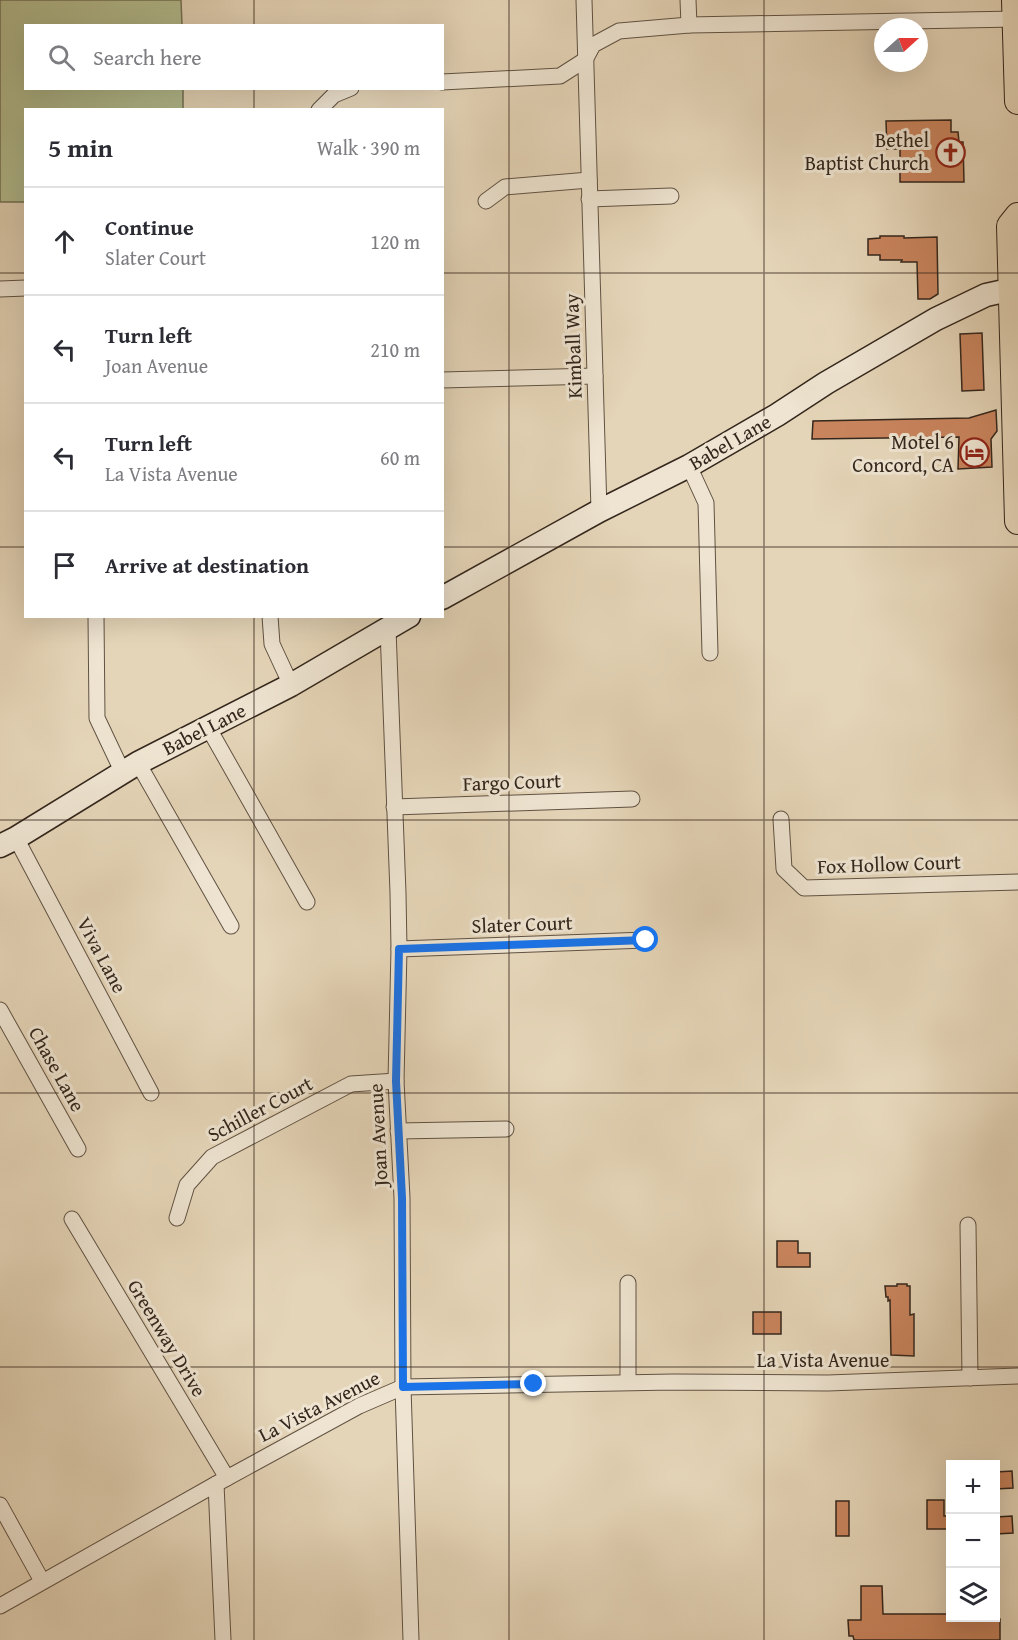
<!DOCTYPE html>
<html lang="en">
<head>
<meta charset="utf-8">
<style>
	body { margin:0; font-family:"Gentium Book Plus",serif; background:#f7f7f7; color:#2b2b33 }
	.controls { position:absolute; right:18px; bottom:18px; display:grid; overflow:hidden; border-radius:0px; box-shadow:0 6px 24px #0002 }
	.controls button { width:54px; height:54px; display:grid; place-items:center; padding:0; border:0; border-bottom:2px solid #e1e1e2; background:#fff; color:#2b2b33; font:30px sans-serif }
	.compass { position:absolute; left:874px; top:18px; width:54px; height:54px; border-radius:50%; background:#fff; box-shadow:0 6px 24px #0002; rotate:69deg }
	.stop { position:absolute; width:18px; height:18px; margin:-14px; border:4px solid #1a73e8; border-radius:50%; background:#fff }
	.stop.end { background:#1a73e8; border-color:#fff; box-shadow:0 2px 6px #0008 }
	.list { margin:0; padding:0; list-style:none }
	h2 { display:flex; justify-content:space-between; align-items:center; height:78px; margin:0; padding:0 24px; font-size:26px }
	h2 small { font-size:20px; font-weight:400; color:#7c7c81 }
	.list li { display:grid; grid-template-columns:39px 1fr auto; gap:18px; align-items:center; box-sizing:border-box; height:108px; padding:0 24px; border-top:2px solid #e1e1e2 }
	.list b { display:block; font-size:22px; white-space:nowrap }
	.list p { margin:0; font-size:20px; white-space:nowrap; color:#7c7c81 }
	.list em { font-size:20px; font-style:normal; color:#7c7c81 }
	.icon { flex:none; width:33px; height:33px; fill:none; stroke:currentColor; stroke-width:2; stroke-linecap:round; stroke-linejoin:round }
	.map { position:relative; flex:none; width:1018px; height:1640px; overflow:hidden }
	.search { position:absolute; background:#fff; box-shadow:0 6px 24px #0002; left:24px; top:24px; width:420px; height:66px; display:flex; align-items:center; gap:15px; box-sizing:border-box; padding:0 21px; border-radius:0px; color:#7c7c81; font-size:22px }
	.panel { position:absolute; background:#fff; box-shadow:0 6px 24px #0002; left:24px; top:108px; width:420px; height:510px; border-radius:0px }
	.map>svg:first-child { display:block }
	.green { fill:#b3bd90; stroke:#737256; stroke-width:1.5 }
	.building { fill:#ca855e; stroke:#33261c; stroke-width:1.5 }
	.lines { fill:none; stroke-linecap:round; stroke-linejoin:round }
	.street-casing { stroke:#605243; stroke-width:17 }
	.secondary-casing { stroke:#33261c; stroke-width:25 }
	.primary-casing { stroke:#33261c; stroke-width:28 }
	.street { stroke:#eee4d1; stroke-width:15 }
	.secondary { stroke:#eee4d1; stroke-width:22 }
	.primary { stroke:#e5d5b8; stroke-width:26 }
	.route { stroke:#1a73e8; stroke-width:8 }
	.grid { fill:none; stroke:#33261c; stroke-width:1.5; stroke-opacity:0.55 }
	.labels { text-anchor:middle; stroke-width:6; stroke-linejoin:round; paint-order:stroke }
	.poi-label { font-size:20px; fill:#33261c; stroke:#eee4d1; text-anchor:end }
	.street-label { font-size:20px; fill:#33261c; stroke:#eee4d1 }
</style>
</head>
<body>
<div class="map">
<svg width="1018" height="1640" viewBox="0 0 1018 1640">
	<rect width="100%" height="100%" fill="#e5d5b8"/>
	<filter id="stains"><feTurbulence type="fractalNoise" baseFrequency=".00333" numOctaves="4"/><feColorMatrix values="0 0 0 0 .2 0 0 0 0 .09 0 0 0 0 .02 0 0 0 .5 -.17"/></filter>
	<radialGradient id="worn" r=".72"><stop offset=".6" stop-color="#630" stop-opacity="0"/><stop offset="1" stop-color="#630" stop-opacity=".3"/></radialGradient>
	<path class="green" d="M0 0H181L182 25 26 26V88L183 89V109L26 110 25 202H0Z"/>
	<g class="building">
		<path d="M951 120V132H958L959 142H963L964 182H900V149H887L886 121Z"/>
		<path d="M880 236H904V238L937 237 938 294 930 299H918L917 262H901L902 260H880V255H868V239L880 238Z"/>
		<path d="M982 333 984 390 962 391 960 334Z"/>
		<path d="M996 410 997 431 991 439 992 467 958 469 959 437 812 439 813 421 969 418Z"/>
		<path d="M777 1241H798V1253H810V1267H777Z"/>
		<path d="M897 1284H907V1286H910V1315L914 1314V1356L891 1355 890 1300 888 1301V1297H886L885 1286H897Z"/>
		<rect x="753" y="1312" width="28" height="22"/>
		<path d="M1012 1471 1013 1488 996 1489V1472Z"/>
		<path d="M927 1500H944V1516H951V1529H927Z"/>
		<rect x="836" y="1501" width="13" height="35"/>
		<path d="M1012 1516 1013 1533 996 1534V1517Z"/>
		<path d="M861 1586H882L883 1614H951V1617H974V1620L1000 1619V1640H854L853 1636H849L848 1620H861Z"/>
	</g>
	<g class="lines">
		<defs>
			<g id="street">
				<path d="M584 0 599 511"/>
				<path d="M688 0 689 25"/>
				<path d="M442 82 560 76 585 60 593 45 619 31 689 25 1016 19"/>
				<path d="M319 110 334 95 351 88"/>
				<path d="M589 199 671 196"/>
				<path d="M486 201 505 187 589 180"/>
				<path d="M0 289 26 288"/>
				<path d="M442 380 595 376"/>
				<path d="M689 466 706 503 710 653"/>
				<path d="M96 616 97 718 123 773"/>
				<path d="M270 616 272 644 291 685"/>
				<path d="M388 629 398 893 399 949 396 1081 402 1198 403 1387 411 1640"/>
				<path d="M208 727 307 902"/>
				<path d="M138 763 231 926"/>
				<path d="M394 807 632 799"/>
				<path d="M781 819 784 869 804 888 1018 882"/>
				<path d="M16 838 151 1093"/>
				<path d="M399 949 646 940"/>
				<path d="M0 1010 78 1149"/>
				<path d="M398 1131 506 1129"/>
				<path d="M177 1218 187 1185 212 1157 351 1084 396 1081"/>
				<path d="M72 1219 227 1478"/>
				<path d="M968 1225 970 1378"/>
				<path d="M628 1283V1382"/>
				<path d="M216 1484 223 1640"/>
				<path d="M0 1505 42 1581"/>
				<path d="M0 1606 216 1484 359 1406 403 1387 673 1382 828 1383 1018 1376"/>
			</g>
			<g id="secondary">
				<path d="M442 598 599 511 689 466 777 415 826 383 936 319 986 295 1018 288"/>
				<path d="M0 846 16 838 138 763 291 685 409 616"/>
			</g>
			<g id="primary">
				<path d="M1015 0 1018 101"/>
				<path d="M1018 216 1010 226 1018 521"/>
			</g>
		</defs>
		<use href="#street" class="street-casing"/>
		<use href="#secondary" class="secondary-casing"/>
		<use href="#primary" class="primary-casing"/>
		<use href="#street" class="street"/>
		<use href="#secondary" class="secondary"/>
		<use href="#primary" class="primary"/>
	</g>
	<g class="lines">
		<path class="route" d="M534 1384 403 1387 402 1198 396 1081 399 949 646 940"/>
	</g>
	<path class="grid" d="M254 0V26M509 0V1640M764 0V1640M254 88V110M0 273H26M442 273H1018M0 547H26M442 547H1018M254 616V1640M0 820H1018M0 1093H1018M0 1367H1018"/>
	<defs>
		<symbol id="church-ring" viewBox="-11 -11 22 22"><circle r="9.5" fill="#eee4d1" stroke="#8f2418" stroke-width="1.5"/><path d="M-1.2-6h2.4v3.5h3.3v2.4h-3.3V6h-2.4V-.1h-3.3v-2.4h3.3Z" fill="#8f2418"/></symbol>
		<symbol id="hotel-ring" viewBox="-11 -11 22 22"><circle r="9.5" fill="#eee4d1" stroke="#8f2418" stroke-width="1.5"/><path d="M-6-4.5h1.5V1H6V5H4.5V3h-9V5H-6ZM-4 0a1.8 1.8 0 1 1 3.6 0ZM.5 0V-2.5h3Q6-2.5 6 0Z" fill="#8f2418"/></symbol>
	</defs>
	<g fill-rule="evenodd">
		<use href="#church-ring" x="934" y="136" width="33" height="33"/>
		<use href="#hotel-ring" x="958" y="436" width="33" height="33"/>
	</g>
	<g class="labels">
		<g class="poi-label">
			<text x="929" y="147">Bethel<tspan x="929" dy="23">Baptist Church</tspan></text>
			<text x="954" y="449">Motel 6<tspan x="954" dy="23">Concord, CA</tspan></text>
		</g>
		<g class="street-label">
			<text transform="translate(573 346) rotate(-92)" y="7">Kimball Way</text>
			<text transform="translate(730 442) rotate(-30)" y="7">Babel Lane</text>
			<text transform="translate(204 729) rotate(-27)" y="7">Babel Lane</text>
			<text transform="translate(512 782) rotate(-2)" y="7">Fargo Court</text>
			<text transform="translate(889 864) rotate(-2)" y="7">Fox Hollow Court</text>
			<text transform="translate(522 924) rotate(-2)" y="7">Slater Court</text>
			<text transform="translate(102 955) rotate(62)" y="7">Viva Lane</text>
			<text transform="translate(57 1069) rotate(61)" y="7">Chase Lane</text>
			<text transform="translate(260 1109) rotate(-28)" y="7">Schiller Court</text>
			<text transform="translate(378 1135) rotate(-93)" y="7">Joan Avenue</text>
			<text transform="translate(167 1338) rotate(59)" y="7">Greenway Drive</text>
			<text x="823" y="1367">La Vista Avenue</text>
			<text transform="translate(319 1406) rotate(-27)" y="7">La Vista Avenue</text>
		</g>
	</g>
	<rect width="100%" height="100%" filter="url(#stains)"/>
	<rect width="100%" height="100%" fill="url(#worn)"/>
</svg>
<div class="controls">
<button>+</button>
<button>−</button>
<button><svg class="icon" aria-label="layers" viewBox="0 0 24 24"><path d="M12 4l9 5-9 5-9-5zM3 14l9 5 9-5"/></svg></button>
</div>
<svg class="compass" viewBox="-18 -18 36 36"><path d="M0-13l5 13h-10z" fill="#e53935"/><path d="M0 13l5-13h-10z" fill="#7c7c81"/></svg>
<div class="stop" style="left:646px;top:940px"></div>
<div class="stop end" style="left:534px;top:1384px"></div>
<div class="search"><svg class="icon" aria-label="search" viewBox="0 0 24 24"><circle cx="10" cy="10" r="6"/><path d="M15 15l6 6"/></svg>Search here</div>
<section class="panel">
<h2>5 min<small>Walk · 390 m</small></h2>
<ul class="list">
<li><svg class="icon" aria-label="ahead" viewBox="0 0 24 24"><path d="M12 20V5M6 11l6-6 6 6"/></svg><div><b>Continue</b><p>Slater Court</p></div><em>120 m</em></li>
<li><svg class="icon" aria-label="left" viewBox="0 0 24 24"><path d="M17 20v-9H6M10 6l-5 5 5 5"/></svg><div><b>Turn left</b><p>Joan Avenue</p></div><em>210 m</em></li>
<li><svg class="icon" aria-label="left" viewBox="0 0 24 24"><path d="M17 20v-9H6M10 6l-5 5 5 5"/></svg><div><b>Turn left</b><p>La Vista Avenue</p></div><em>60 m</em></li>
<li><svg class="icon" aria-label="arrive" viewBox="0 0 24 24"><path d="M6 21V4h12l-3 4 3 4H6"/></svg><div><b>Arrive at destination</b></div></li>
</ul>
</section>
</div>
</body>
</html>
